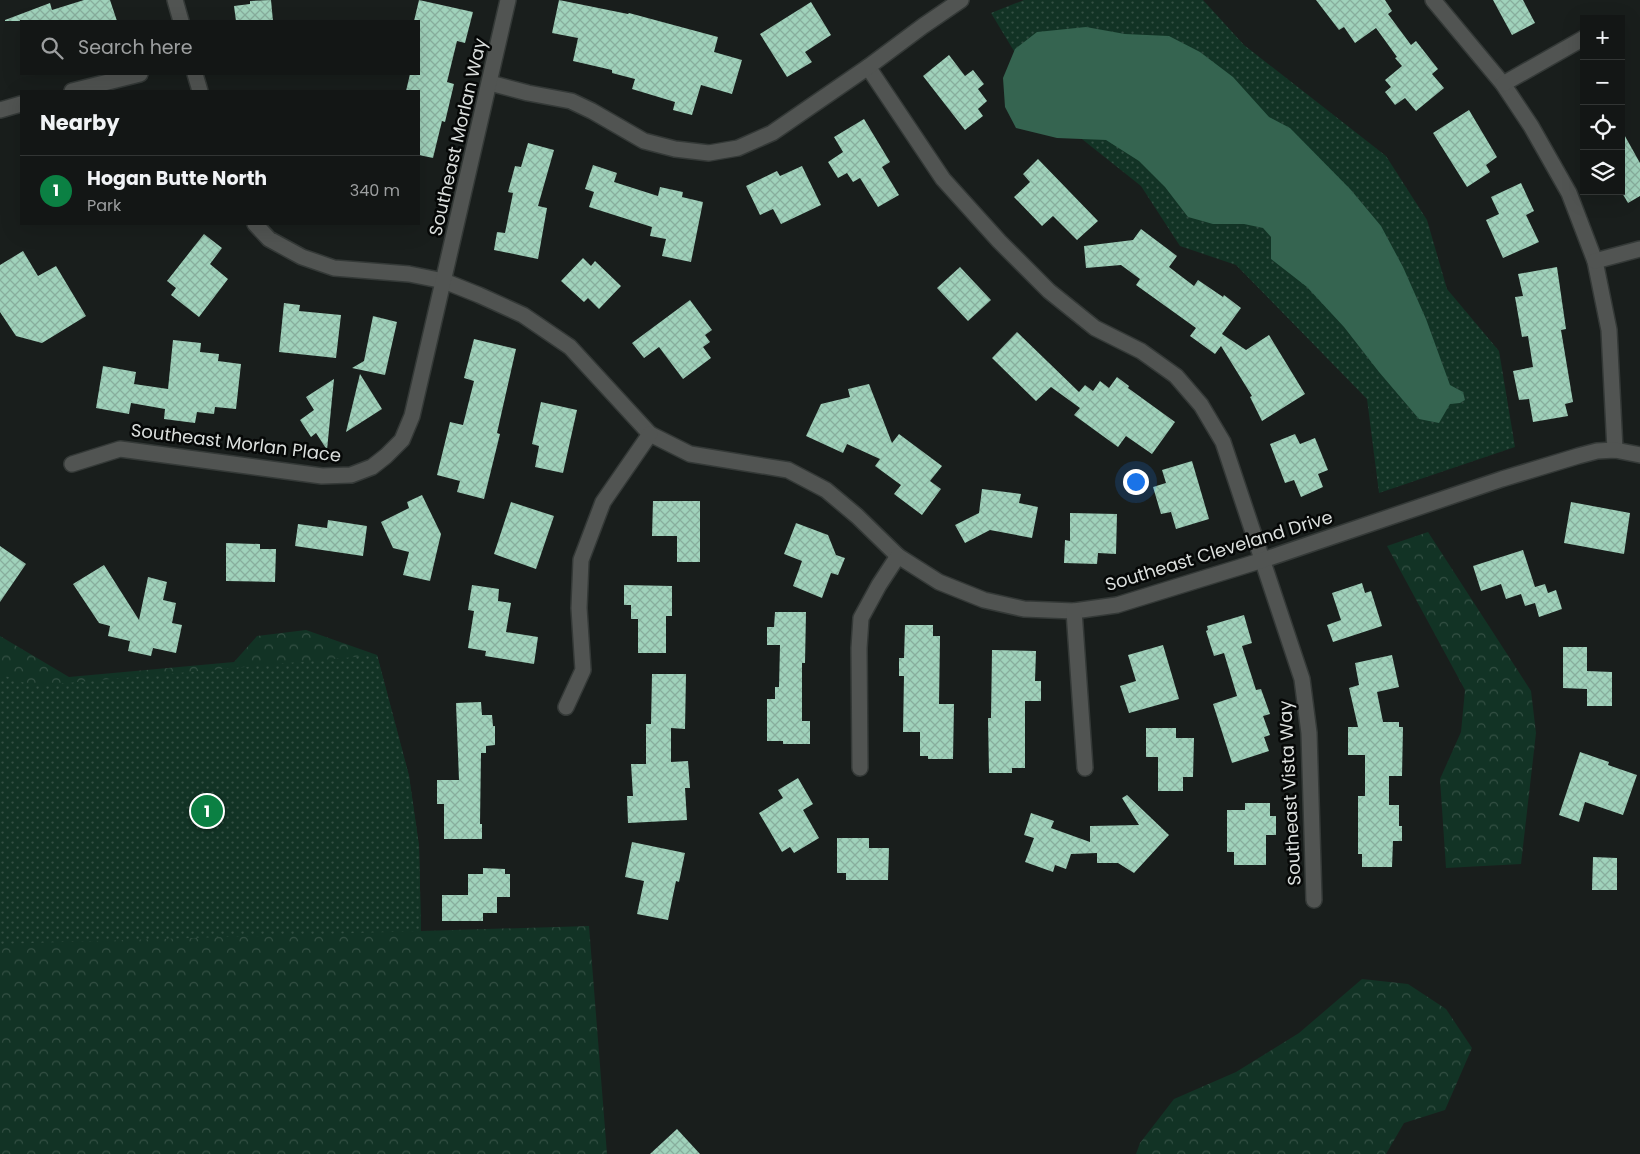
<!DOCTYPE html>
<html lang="en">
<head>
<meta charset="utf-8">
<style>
	body { margin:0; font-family:Poppins,sans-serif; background:#202322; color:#f1f3f6 }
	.controls { position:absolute; right:15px; top:15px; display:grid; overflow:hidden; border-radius:0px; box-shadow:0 5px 20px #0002 }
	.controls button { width:45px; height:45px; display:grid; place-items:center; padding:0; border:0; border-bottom:1px solid #323534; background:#131615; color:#f1f3f6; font:25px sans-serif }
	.you { position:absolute; left:1135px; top:481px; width:18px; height:18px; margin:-12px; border:4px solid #fff; border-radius:50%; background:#1a73e8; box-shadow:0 0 0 8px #1a73e833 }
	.badge { display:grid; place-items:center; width:32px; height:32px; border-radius:50%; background:#0b8043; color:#fff; font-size:16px; font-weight:700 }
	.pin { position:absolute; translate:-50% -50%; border:2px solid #fff; box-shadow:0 1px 5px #0006 }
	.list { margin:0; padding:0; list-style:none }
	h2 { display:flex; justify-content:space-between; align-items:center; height:65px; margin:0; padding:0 20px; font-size:21px }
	h2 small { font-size:16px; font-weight:400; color:#9d9fa0 }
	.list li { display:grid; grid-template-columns:32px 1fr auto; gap:15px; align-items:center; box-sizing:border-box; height:70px; padding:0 20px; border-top:1px solid #323534 }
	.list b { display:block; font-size:19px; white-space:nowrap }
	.list p { margin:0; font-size:16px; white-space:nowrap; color:#9d9fa0 }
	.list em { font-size:16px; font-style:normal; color:#9d9fa0 }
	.icon { flex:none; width:28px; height:28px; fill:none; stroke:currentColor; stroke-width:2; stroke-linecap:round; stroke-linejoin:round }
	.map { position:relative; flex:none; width:1640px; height:1154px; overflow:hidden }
	.search { position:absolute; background:#131615; box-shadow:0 5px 20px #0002; left:20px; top:20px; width:400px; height:55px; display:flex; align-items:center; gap:12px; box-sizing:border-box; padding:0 18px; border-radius:0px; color:#9d9fa0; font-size:19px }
	.panel { position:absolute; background:#131615; box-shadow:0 5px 20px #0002; left:20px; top:90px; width:400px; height:135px; border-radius:0px }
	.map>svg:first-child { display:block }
	.forest { fill:url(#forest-crowns) }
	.park { fill:url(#park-dots) }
	.water { fill:#356450 }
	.building { fill:url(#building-cross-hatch) }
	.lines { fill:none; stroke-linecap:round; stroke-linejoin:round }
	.minor-casing { stroke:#343937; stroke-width:18 }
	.minor { stroke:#515452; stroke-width:15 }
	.labels { text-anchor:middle; stroke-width:5; stroke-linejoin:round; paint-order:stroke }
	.street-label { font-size:18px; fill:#dbdfdd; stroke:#060807 }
</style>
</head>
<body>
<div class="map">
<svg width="1640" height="1154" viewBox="0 0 1640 1154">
	<defs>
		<pattern id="forest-crowns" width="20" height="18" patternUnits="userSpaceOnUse" patternTransform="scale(1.25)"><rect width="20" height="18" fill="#123325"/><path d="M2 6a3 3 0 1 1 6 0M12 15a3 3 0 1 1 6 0" fill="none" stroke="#345044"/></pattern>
		<pattern id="park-dots" width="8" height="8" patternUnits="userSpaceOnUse" patternTransform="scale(1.25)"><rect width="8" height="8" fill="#123325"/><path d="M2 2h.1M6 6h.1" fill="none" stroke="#345044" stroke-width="1.8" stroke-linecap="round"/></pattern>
		<pattern id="building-cross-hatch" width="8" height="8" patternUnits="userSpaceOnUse" patternTransform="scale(1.25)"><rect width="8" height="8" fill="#a0d2bb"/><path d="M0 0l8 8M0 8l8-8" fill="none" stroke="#88ae9d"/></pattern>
	</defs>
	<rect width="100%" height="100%" fill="#191e1c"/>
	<g class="forest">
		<path d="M1428 532 1531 691 1536 733 1521 864 1446 868 1440 779 1461 732 1465 690 1387 546Z"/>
		<path d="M306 630 377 655 409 776 419 846 421 931 589 926 607 1154H0V636L69 677 234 662 257 636Z"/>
		<path d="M1362 979 1408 984 1446 1009 1472 1048 1445 1110 1404 1123 1386 1154H1136L1140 1143 1174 1099 1236 1072 1299 1033Z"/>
	</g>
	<g class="park">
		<path d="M1024 0H1203L1244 45 1386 156 1427 220 1447 289 1499 351 1515 447 1379 493 1367 399 1236 265 1180 246 1141 186 1053 116 991 13Z"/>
		<path d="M377 655 409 776 419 846 421 931 0 944V674L33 686Z"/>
	</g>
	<path class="water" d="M1086 27 1125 34 1169 36 1200 52 1233 77 1269 117 1290 128 1351 190 1381 226 1403 267 1426 319 1450 385 1463 392 1465 400 1460 403 1450 404 1439 423 1419 419 1379 372 1344 327 1307 287 1271 259V237L1263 228 1244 224H1213L1188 217 1165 187 1139 161 1106 140 1057 138 1016 128 1005 107 1003 78 1015 49 1037 32Z"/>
	<g class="building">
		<path d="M84 0H110L117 21H5V20L50 3 52 10Z"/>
		<path d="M271 0 273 21H236L234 6 250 4V1Z"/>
		<path d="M419 0 473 12 465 43 457 41 447 82 454 84 445 122 442 121 433 158 419 155V91H406L410 74H419V21H414Z"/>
		<path d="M559 0 628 14 629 13 718 37 714 52 742 60 732 94 701 85 692 115 673 110 675 102 632 89 635 79 612 73V70L573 61 578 38 552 33Z"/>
		<path d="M1316 0H1385L1392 11 1388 14 1411 45 1416 41 1438 69 1432 74 1444 88 1416 111 1405 98 1395 105 1385 92 1391 87 1385 80 1402 66 1395 58 1397 57 1376 28 1355 43 1344 27 1339 30Z"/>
		<path d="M1493 0H1523L1535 23 1512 35Z"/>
		<path d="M811 2 831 35 805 52 812 62 787 77 760 34Z"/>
		<path d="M949 55 965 76 973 70 984 84 978 89 987 101 978 109 983 116 965 130 923 76Z"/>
		<path d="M1469 110 1497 157 1486 165 1490 172 1467 187 1433 133Z"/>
		<path d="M864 119 890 162 882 167 899 195 878 207 860 178 853 182 847 173 838 178 828 162 843 152 834 137Z"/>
		<path d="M1621 129 1640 163V196L1628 203 1621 191Z"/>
		<path d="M528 143 554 150 538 206 547 208 538 259 494 250 497 232 505 233 513 193 508 192 515 166 521 167Z"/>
		<path d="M1038 159 1098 221 1077 240 1053 216 1042 226 1014 197 1030 182 1023 174Z"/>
		<path d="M593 165 617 173 614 182 658 196 660 187 683 192 682 197 703 202 691 262 662 256 666 239 650 236 652 227 589 207 594 192 585 189Z"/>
		<path d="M802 166 821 205 781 224 773 209 760 215 746 186 777 171 780 176Z"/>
		<path d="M1521 183 1534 211 1526 215 1539 242 1503 258 1486 220 1499 214 1491 197Z"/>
		<path d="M1141 229 1177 256 1169 267 1194 286 1198 280 1223 297 1224 295 1241 308 1222 334 1246 350 1269 335 1305 394 1262 421 1250 397 1252 396 1221 346 1215 354 1190 336 1196 328 1136 285 1140 279 1121 265 1086 268 1084 246 1133 240Z"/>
		<path d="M204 234 222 248 210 264 228 279 199 317 171 295 176 288 167 281Z"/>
		<path d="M23 251 38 276 56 266 86 316 42 343 16 336 0 312V265Z"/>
		<path d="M583 258 591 266 595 261 621 286 599 309 588 298 584 302 561 281Z"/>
		<path d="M960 267 991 300 968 321 937 288Z"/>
		<path d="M1557 267 1566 329 1561 330 1573 402 1565 404 1568 416 1533 422 1529 399 1519 400 1513 371 1533 367 1528 336 1522 337 1515 297 1523 296 1518 274Z"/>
		<path d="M690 300 712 330 705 335 710 342 703 347 711 358 683 379 659 347 644 358 632 343Z"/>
		<path d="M284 303 300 305 299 311 341 315 336 358 279 352Z"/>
		<path d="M373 316 397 322 385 375 352 368 364 361Z"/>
		<path d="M1017 332 1079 392 1085 385 1093 391 1100 381 1109 388 1117 377 1129 386 1128 388 1175 422 1152 454 1126 436 1118 447 1074 415 1080 408 1051 387 1036 401 992 358Z"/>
		<path d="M474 339 516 349 497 433 500 434 484 499 457 492 460 481 437 475 450 422 463 425 474 381 464 378Z"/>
		<path d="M173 340 201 343 200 352 219 354 218 361 241 364 236 409 215 407 214 414 197 412 195 423 164 419 165 409 131 403 129 414 96 408 103 366 136 372 134 384 168 389Z"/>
		<path d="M360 374 382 409 346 432Z"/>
		<path d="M334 379 332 399 327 450 316 433 311 437 300 420 314 410 306 397Z"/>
		<path d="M869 384 892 443 899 434 942 466 930 481 941 489 922 515 894 494 901 485 875 466 880 459 847 444 843 453 806 436 821 404 850 397 848 389Z"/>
		<path d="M541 402 577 410 563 473 535 467 539 446 532 444Z"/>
		<path d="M1295 434 1300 444 1315 438 1328 470 1318 474 1323 487 1301 497 1294 480 1285 483 1270 444Z"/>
		<path d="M1192 461 1209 519 1176 529 1171 512 1161 514 1153 487 1166 483 1162 470Z"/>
		<path d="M982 489 1021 494 1019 503 1038 507 1032 538 990 530 965 543 955 525 979 513Z"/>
		<path d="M422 495 441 534 430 581 403 575 409 552 393 548 381 522 409 508 407 502Z"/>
		<path d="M653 501H700V562H677V536H652Z"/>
		<path d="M511 502 554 516 536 569 494 554Z"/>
		<path d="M1571 502 1630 513 1624 554 1564 543Z"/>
		<path d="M1070 513 1117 514 1116 554 1098 553 1097 564 1064 563 1065 540 1070 541Z"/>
		<path d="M328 520 367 526 363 556 295 546 298 524 327 528Z"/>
		<path d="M796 523 828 535 836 555 845 558 838 575 831 573 822 598 793 586 802 561 784 554Z"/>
		<path d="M226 543 260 544V549H276L275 582 226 581Z"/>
		<path d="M0 546 26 564 0 602Z"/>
		<path d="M1523 550 1535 587 1545 584 1548 593 1556 590 1562 609 1539 617 1535 603 1525 606 1521 594 1506 599 1501 584 1481 591 1473 566Z"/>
		<path d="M104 565 139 620 148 577 167 582 163 600 176 603 172 623 182 625 176 653 153 648 151 656 128 651 130 641 108 636 110 626 99 623 73 584Z"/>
		<path d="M1362 583 1365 593 1371 591 1382 626 1333 642 1327 625 1341 620 1332 593Z"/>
		<path d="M472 585 499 589 498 601 511 603 506 632 538 637 534 664 485 656 486 651 468 648 474 611 468 610Z"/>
		<path d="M624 585 672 586V616H666V653H638V619H631V605H624Z"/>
		<path d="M775 612H806L805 663H802V721H810V744H783V741H767V699H775V687H779L780 645H767V627H774Z"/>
		<path d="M1244 615 1252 643 1242 646 1256 690 1261 689 1270 714 1263 716 1270 735 1264 737 1269 751 1232 763 1213 704 1237 696 1224 653 1214 656 1206 631 1208 630 1207 626Z"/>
		<path d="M905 625H933V636H940L939 704H954L953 759H928V756H920V732H903L904 676H899V658H904Z"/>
		<path d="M1163 645 1179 699 1129 713 1120 686 1136 681 1128 655Z"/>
		<path d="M1563 647H1587V671L1612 672V706H1587V689L1563 688Z"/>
		<path d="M992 650 1036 651 1035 681H1041V701H1025V768H1012V773H989L988 718H991Z"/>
		<path d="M1392 655 1399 687 1377 692 1383 722H1399V727H1403L1402 776H1389V805H1399V826H1402V841H1393L1392 867H1362V854H1358V796H1365V755H1348V727H1358L1349 688 1359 685 1355 663Z"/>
		<path d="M652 674H686L685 729 671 728V762L688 761 690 788H685L687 820 628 823 627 796H633L631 764H646V724H651Z"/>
		<path d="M481 702 482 715H492L493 726H495V745L486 746V753H481L480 824H482V839H444V804H437V780H459L456 703Z"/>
		<path d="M1146 728H1176V738H1194L1193 777H1183V791H1158V757H1146Z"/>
		<path d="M1580 752 1609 762 1608 765 1637 775 1623 815 1585 802 1579 822 1559 815Z"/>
		<path d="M798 778 813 804 803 810 819 838 794 853 790 847 782 852 759 813 783 798 778 790Z"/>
		<path d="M1127 795 1169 835 1134 873 1118 863H1097V853L1071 854 1066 869 1055 865 1053 872 1025 862 1034 838 1024 835 1031 813 1054 821 1051 828 1090 842V826L1139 825 1122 798Z"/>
		<path d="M1245 803H1270V816H1276V835H1266V865H1234V852H1227V810H1245Z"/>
		<path d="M837 838H869V848H889L888 880H846V873H837Z"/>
		<path d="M632 842 685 853 679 882 676 881 668 920 637 914 644 881 625 877Z"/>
		<path d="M1593 857 1617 858V890H1592Z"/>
		<path d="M483 868 505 869V874H510V897H497V913H483V921H442V895H468V874H483Z"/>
		<path d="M677 1129 700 1154H650Z"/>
	</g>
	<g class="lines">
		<defs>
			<g id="minor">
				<path d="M175 0 181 21"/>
				<path d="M1433 0 1503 84 1531 126 1569 193 1595 261 1609 330 1615 450"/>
				<path d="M868 67 943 179 999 241 1049 291 1095 328 1141 351 1176 376 1201 405 1223 442 1302 679 1309 733 1314 900"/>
				<path d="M195 74 200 91"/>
				<path d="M490 83 528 93 571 101 592 111 644 141 675 149 709 153 738 148 772 133 868 67 923 26 961 0"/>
				<path d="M1503 84 1584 38"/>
				<path d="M72 91 140 74"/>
				<path d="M0 110 21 104"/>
				<path d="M255 224 269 239 302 257 334 268 409 274 444 281 479 295 523 315 570 347 650 434 690 454 788 470 826 490 857 516 898 556 939 582 984 600 1024 609 1074 611 1117 605 1263 560 1502 479 1578 456 1597 451 1615 450 1640 455"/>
				<path d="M1595 261 1640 249"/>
				<path d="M72 464 120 449 322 476 351 475 372 467 386 456 402 440 412 416 508 0"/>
				<path d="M1074 611 1085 768"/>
				<path d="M566 707 583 670 579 608 581 560 603 502 650 434"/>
				<path d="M860 768 859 648 861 618 879 585 898 556"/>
			</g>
		</defs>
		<use href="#minor" class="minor-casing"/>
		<use href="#minor" class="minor"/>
	</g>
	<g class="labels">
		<g class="street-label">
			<text transform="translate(458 137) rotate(-77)" y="6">Southeast Morlan Way</text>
			<text transform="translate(236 443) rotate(7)" y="6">Southeast Morlan Place</text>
			<text transform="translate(1219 551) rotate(-17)" y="6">Southeast Cleveland Drive</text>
			<text transform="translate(1290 793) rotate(-93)" y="6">Southeast Vista Way</text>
		</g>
	</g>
</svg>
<div class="controls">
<button>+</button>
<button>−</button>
<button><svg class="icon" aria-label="locate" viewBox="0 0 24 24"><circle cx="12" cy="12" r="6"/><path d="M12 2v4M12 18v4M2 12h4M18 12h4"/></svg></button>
<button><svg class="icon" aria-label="layers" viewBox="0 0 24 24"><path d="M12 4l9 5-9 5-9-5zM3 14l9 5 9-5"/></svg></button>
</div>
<div class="you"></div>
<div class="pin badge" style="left:207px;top:811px">1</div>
<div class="search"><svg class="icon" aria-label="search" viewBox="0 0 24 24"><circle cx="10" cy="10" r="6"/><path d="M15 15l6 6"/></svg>Search here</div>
<section class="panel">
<h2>Nearby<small></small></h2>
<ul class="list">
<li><span class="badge">1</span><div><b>Hogan Butte North</b><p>Park</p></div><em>340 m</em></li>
</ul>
</section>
</div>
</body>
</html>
